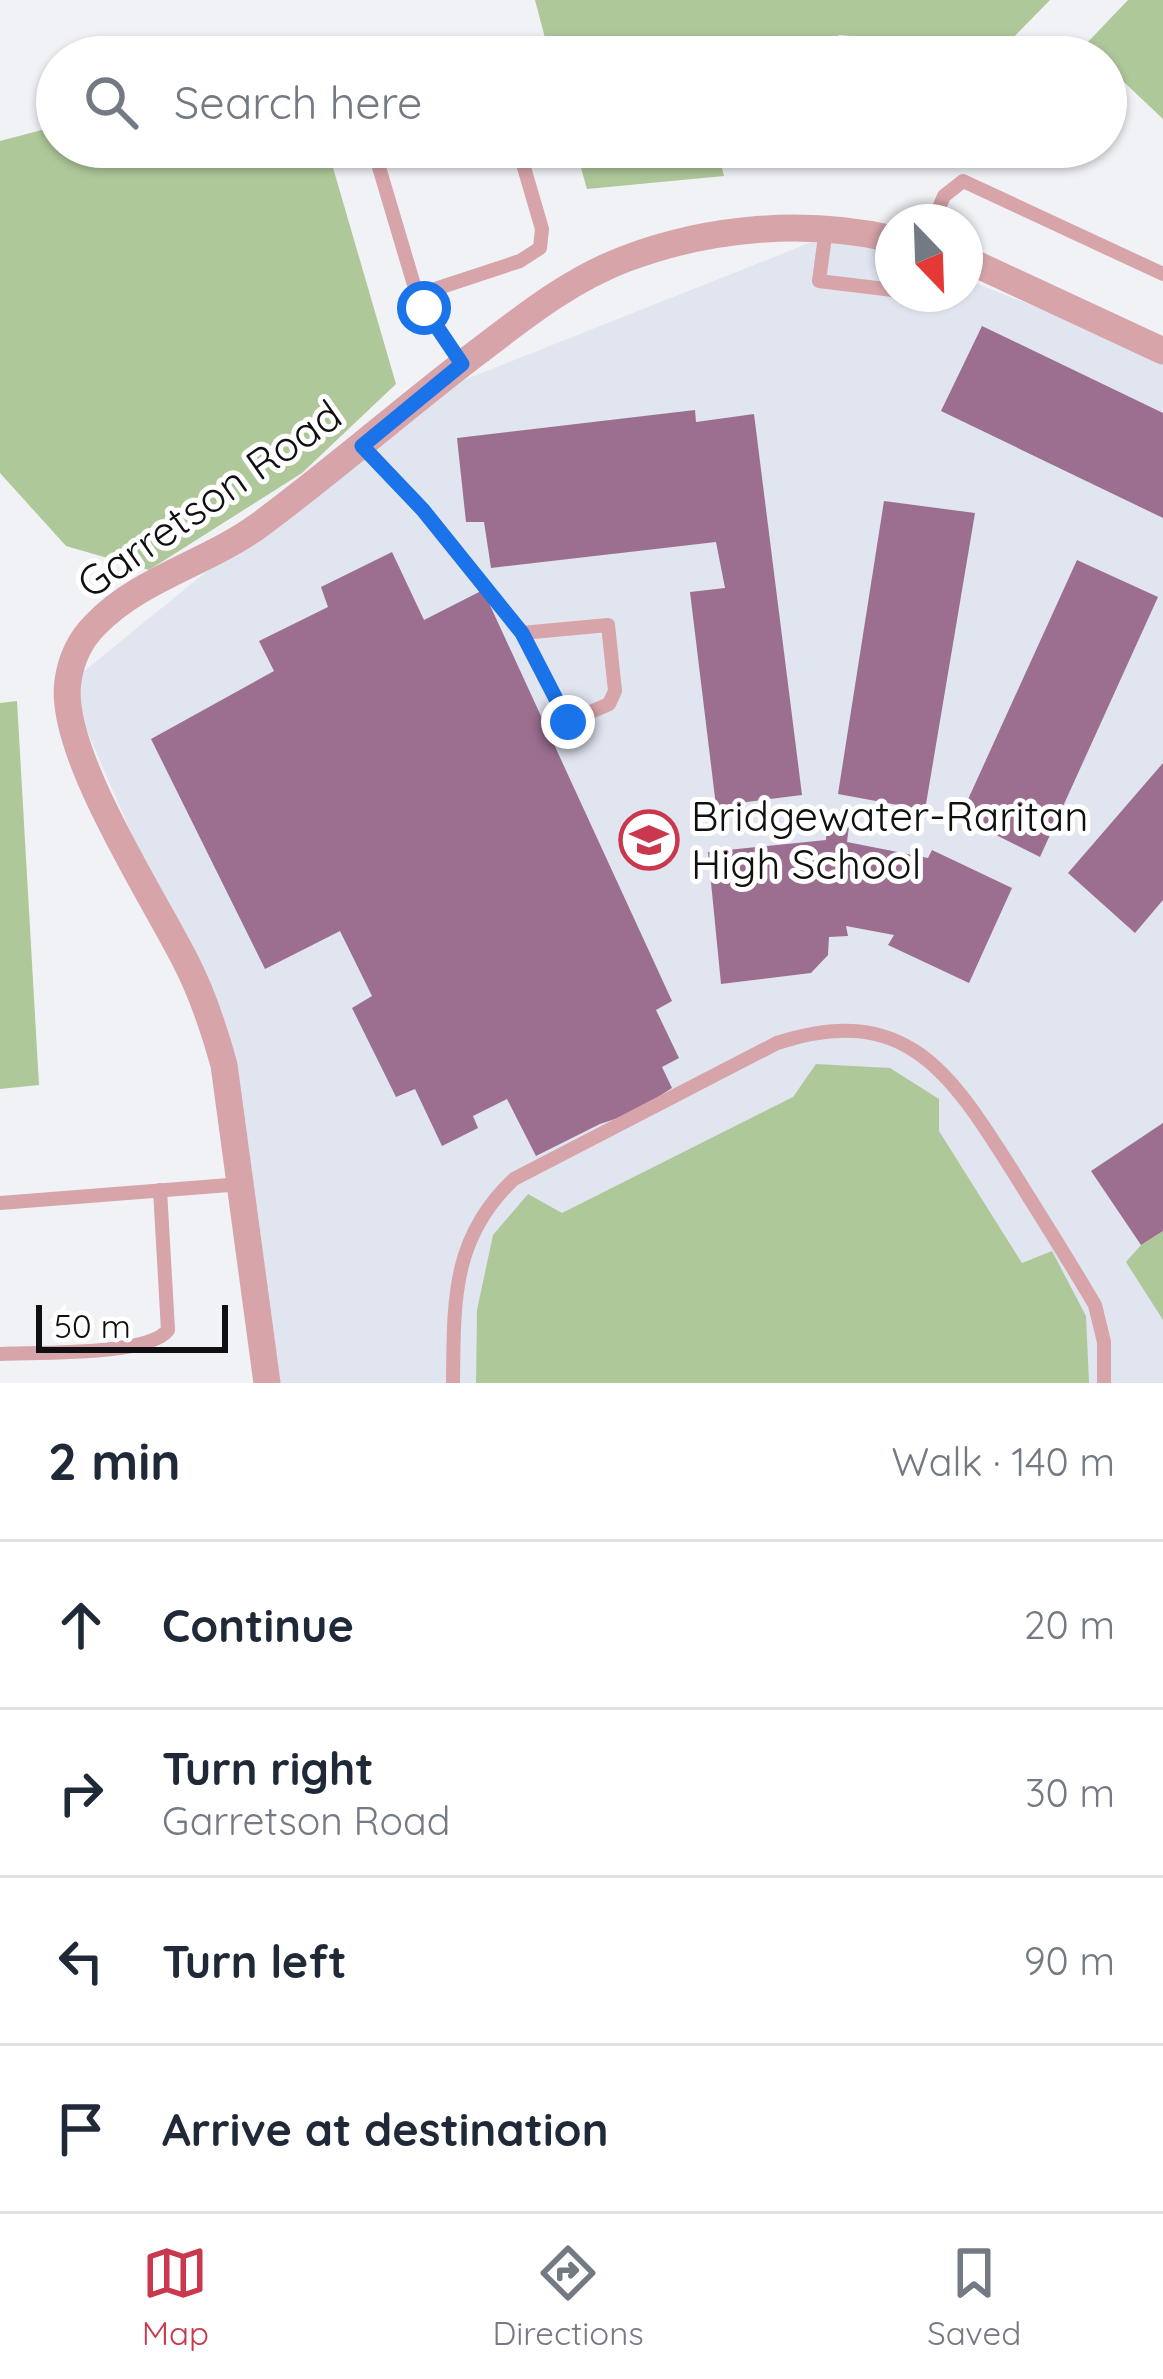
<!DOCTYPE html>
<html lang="en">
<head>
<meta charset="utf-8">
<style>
	body { margin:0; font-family:Quicksand,sans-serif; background:#f2f2f3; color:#1f2937 }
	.compass { position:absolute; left:875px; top:204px; width:108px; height:108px; border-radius:50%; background:#fff; box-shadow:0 3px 9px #0004; rotate:157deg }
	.scale { position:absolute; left:36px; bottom:30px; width:192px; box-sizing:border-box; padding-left:12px; border:6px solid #101012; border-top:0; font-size:33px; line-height:42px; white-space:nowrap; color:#101012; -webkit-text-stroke:9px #fff; paint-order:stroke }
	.stop { position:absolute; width:36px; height:36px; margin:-27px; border:9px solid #1a73e8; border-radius:50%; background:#fff }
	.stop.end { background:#1a73e8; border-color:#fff; box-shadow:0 3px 12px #0008 }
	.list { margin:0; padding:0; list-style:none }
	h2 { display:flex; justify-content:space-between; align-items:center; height:156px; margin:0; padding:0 48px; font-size:51px }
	h2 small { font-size:39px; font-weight:400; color:#747a83 }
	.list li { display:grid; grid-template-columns:78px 1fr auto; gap:36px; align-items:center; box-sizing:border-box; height:168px; padding:0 48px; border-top:3px solid #e0e1e3 }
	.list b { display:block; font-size:45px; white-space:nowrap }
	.list p { margin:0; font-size:39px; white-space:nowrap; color:#747a83 }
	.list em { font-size:39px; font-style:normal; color:#747a83 }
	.icon { flex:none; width:66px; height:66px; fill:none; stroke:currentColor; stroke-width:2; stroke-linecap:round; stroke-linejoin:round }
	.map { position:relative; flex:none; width:1163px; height:1383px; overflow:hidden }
	.search { position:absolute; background:#fff; box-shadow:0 3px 9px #0004; left:36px; right:36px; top:36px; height:132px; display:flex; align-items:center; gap:30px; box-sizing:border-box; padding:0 42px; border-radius:66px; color:#747a83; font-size:45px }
	.sheet { height:828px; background:#fff }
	nav { display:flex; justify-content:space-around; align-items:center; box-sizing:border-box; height:168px; border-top:3px solid #e0e1e3; background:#fff; font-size:33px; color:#747a83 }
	nav a { display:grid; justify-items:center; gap:6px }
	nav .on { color:#c9384c }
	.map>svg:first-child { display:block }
	.built { fill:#e1e5f0 }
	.green { fill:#afc89a }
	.building { fill:#9c6f91 }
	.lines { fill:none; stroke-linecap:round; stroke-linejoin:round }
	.lane { stroke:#d6a4a9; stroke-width:14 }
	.street { stroke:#d6a4a9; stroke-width:27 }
	.route { stroke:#1a73e8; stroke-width:15 }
	.labels { text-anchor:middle; stroke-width:10; stroke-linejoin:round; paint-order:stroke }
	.street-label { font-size:42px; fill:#101012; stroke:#fff }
	.poi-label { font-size:42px; fill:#101012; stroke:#fff; text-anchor:start }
</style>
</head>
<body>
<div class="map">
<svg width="1163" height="1383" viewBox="0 0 1163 1383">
	<rect width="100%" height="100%" fill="#f0f2f6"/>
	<path class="built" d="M842 230 893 251V294H965V279L1163 357V1383H261L202 996 67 685 421 397Z"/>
	<g class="green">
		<path d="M535 0H1050L1002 49 839 35 800 57H550Z"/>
		<path d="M1128 0H1163V119L1106 65V57H1097L1085 45Z"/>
		<path d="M57 126V147H327L396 384 302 473 149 570 66 546 0 473V141Z"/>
		<path d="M575 147H716L724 176 587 189Z"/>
		<path d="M17 701 39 1085 0 1089V703Z"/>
		<path d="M816 1064 890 1068 939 1099V1131L1022 1263 1052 1251 1086 1316 1089 1383H476L477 1310 493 1235 528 1194 562 1213 793 1097Z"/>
		<path d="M1163 1231V1320L1126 1262 1141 1245Z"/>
	</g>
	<g class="building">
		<path d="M982 326 1163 413V518L941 411Z"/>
		<path d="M695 410 696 422 754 414 802 795 716 806 690 592 725 588 716 542 491 568 484 522H466L457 438Z"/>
		<path d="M884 501 975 513 925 810 838 794Z"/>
		<path d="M392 552 424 620 483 590 672 1001 656 1010 679 1058 662 1067 672 1088 633 1113 600 1124 536 1156 507 1099 473 1116 478 1128 442 1146 415 1089 396 1097 352 1008 372 996 340 931 265 969 151 739 274 671 259 641 328 607 321 587Z"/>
		<path d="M1077 560 1158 597 1040 857 960 817Z"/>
		<path d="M1163 763V900L1135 933 1068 873Z"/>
		<path d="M827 823 849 826 847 842 928 858 932 850 1012 888 969 983 888 945 894 935 846 926 848 936 829 937 828 955 811 973 721 984 708 852 826 840Z"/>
		<path d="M1163 1123V1231L1141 1245 1091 1171Z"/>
	</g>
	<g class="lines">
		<g class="lane">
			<path d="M373 147 417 295 462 364"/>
			<path d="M933 222 944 196 963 181 1163 274"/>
			<path d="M826 229 819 281 893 290"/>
			<path d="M417 295 520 261 540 248 542 229 518 147"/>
			<path d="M363 446 423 510 522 633 568 722 609 704 615 691 608 625 522 633"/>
			<path d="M0 1203 242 1184"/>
			<path d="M0 1354C35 1352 149 1356 168 1330L160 1190"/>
			<path d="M453 1383C454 1302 451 1238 514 1179L777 1043C905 1001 950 1072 1012 1170 1040 1215 1068 1259 1095 1305L1104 1342V1383"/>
		</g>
		<g class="street">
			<path d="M965 259 1163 351"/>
			<path d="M267 1383 224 1065C214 1029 203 995 186 962 153 896 57 750 68 681 71 660 80 640 95 625 139 579 207 563 258 526 334 470 404 408 479 351 525 316 570 280 625 259 710 227 804 219 893 239"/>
		</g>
	</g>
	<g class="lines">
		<path class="route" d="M424 308 462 364 362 446 423 510 522 633 568 722"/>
	</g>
	<defs>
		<symbol id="school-ring" viewBox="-11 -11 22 22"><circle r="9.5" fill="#fff" stroke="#c9384c" stroke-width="1.5"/><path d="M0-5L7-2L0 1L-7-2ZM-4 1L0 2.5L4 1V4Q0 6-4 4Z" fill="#c9384c"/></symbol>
	</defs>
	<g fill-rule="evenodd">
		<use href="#school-ring" x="616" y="807" width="66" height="66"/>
	</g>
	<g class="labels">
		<g class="street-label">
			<text transform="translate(209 499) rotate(-35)" y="15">Garretson Road</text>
		</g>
		<g class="poi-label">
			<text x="691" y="831">Bridgewater-Raritan<tspan x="691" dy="48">High School</tspan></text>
		</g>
	</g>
</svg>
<svg class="compass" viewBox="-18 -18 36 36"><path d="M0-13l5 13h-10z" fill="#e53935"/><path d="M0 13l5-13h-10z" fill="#747a83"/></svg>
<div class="scale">50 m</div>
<div class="stop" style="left:424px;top:308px"></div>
<div class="stop end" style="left:568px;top:722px"></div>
<div class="search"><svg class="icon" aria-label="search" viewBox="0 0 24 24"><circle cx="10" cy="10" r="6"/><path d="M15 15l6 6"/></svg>Search here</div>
</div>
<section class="sheet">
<h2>2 min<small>Walk · 140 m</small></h2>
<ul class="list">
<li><svg class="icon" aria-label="ahead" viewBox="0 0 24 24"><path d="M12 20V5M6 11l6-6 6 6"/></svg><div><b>Continue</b></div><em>20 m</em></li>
<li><svg class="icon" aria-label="right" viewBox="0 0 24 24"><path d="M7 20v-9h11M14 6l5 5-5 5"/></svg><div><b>Turn right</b><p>Garretson Road</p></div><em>30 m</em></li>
<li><svg class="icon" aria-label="left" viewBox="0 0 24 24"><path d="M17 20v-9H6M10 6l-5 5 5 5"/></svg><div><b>Turn left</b></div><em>90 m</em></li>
<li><svg class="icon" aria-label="arrive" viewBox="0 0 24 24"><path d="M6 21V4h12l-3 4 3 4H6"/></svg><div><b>Arrive at destination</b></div></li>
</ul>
</section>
<nav>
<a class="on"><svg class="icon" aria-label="map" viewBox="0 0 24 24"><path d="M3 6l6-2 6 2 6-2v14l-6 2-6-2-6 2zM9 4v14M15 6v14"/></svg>Map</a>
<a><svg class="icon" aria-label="directions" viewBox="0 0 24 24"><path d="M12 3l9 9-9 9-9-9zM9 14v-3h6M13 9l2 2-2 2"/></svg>Directions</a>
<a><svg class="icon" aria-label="saved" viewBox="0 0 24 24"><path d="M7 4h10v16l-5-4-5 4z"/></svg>Saved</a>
</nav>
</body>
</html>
